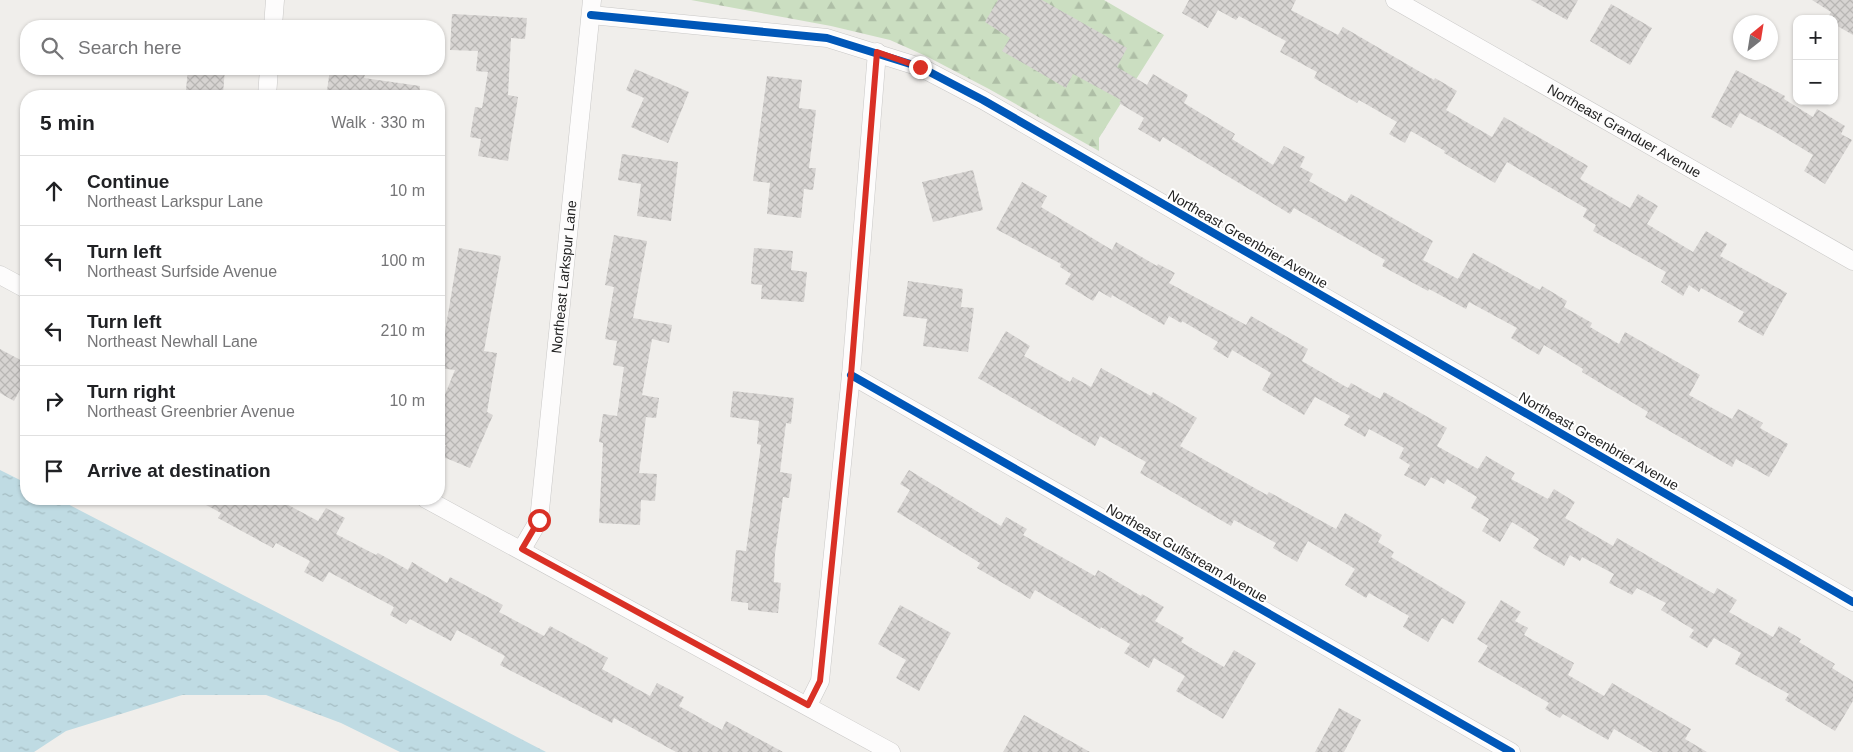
<!DOCTYPE html>
<html lang="en">
<head>
<meta charset="utf-8">
<style>
	body { margin:0; font-family:Arial,sans-serif; background:#f6f6f6; color:#202124 }
	.controls { position:absolute; right:15px; top:15px; display:grid; overflow:hidden; border-radius:10px; box-shadow:0 1px 4px #0004 }
	.controls button { width:45px; height:45px; display:grid; place-items:center; padding:0; border:0; border-bottom:1px solid #e0e0e0; background:#fff; color:#202124; font:25px sans-serif }
	.compass { position:absolute; left:1733px; top:15px; width:45px; height:45px; border-radius:50%; background:#fff; box-shadow:0 1px 4px #0004; rotate:30deg }
	.stop { position:absolute; width:15px; height:15px; margin:-11px; border:4px solid #d93025; border-radius:50%; background:#fff }
	.stop.end { background:#d93025; border-color:#fff; box-shadow:0 1px 5px #0008 }
	.list { margin:0; padding:0; list-style:none }
	h2 { display:flex; justify-content:space-between; align-items:center; height:65px; margin:0; padding:0 20px; font-size:21px }
	h2 small { font-size:16px; font-weight:400; color:#757577 }
	.list li { display:grid; grid-template-columns:32px 1fr auto; gap:15px; align-items:center; box-sizing:border-box; height:70px; padding:0 20px; border-top:1px solid #e0e0e0 }
	.list b { display:block; font-size:19px; white-space:nowrap }
	.list p { margin:0; font-size:16px; white-space:nowrap; color:#757577 }
	.list em { font-size:16px; font-style:normal; color:#757577 }
	.icon { flex:none; width:28px; height:28px; fill:none; stroke:currentColor; stroke-width:2; stroke-linecap:round; stroke-linejoin:round }
	.map { position:relative; flex:none; width:1853px; height:752px; overflow:hidden }
	.search { position:absolute; background:#fff; box-shadow:0 1px 4px #0004; left:20px; top:20px; width:425px; height:55px; display:flex; align-items:center; gap:12px; box-sizing:border-box; padding:0 18px; border-radius:20px; color:#757577; font-size:19px }
	.panel { position:absolute; background:#fff; box-shadow:0 1px 4px #0004; left:20px; top:90px; width:425px; height:415px; border-radius:20px }
	.map>svg:first-child { display:block }
	.forest { fill:url(#forest-firs) }
	.water { fill:url(#water-ripples) }
	.building { fill:url(#building-cross-hatch) }
	.lines { fill:none; stroke-linecap:round; stroke-linejoin:round }
	.minor-casing { stroke:#c9c8c7; stroke-width:19 }
	.minor { stroke:#fdfcfc; stroke-width:18 }
	.cycleway-casing { stroke:#fff; stroke-width:11 }
	.cycleway { stroke:#0057b8; stroke-width:8 }
	.route { stroke:#d93025; stroke-width:6 }
	.labels { text-anchor:middle; stroke-width:4; stroke-linejoin:round; paint-order:stroke }
	.street-label { font-size:14px; fill:#222; stroke:#fff }
</style>
</head>
<body>
<div class="map">
<svg width="1853" height="752" viewBox="0 0 1853 752">
	<defs>
		<pattern id="forest-firs" width="22" height="20" patternUnits="userSpaceOnUse" patternTransform="scale(1.25)"><rect width="22" height="20" fill="#cbdec1"/><path d="M5 1l3.5 6h-7zM16 11l3.5 6h-7z" fill="#aebea6"/></pattern>
		<pattern id="water-ripples" width="26" height="14" patternUnits="userSpaceOnUse" patternTransform="scale(1.25)"><rect width="26" height="14" fill="#bfdbe3"/><path d="M2 4q2-2 4 0t4 0M15 11q2-2 4 0t4 0" fill="none" stroke="#a4bcc2"/></pattern>
		<pattern id="building-cross-hatch" width="8" height="8" patternUnits="userSpaceOnUse" patternTransform="scale(1.25)"><rect width="8" height="8" fill="#d7d4d2"/><path d="M0 0l8 8M0 8l8-8" fill="none" stroke="#b8b6b4"/></pattern>
	</defs>
	<rect width="100%" height="100%" fill="#f0eeeb"/>
	<path class="forest" d="M691 0H1104L1164 35 1099 138V151L989 89 926 56 890 40 831 26Z"/>
	<path class="water" d="M0 470 26 483V499H58L546 752H400L341 723 266 695H182L66 731 34 752H0Z"/>
	<g class="building">
		<path d="M998 0H1042L1127 48 1117 67 1147 85 1153 74 1188 95 1184 103 1235 134 1232 139 1273 165 1284 146 1305 157 1300 167 1313 174 1309 181 1346 202 1351 194 1433 241 1423 260 1458 279 1473 253 1540 290 1542 286 1567 301 1564 307 1592 323 1590 327 1619 344 1625 332 1700 375 1689 395 1732 419 1738 409 1763 423 1760 428 1788 444 1769 477 1736 459 1732 467 1645 417 1648 412 1582 372 1583 369 1544 345 1539 355 1511 338 1517 328 1469 302 1466 309 1429 289 1428 291 1382 266 1385 260 1294 208 1290 214 1163 137 1160 142 1138 129 1144 118 1119 103 1121 100 1073 74 1066 88 1002 51 1010 38 985 22Z"/>
		<path d="M1189 0H1296L1291 10 1338 35 1343 27 1434 80 1435 78 1457 91 1446 110 1492 137 1504 117 1588 166 1580 179 1630 208 1638 194 1658 206 1647 224 1693 252 1706 231 1727 244 1720 256 1787 293 1763 336 1738 322 1744 312 1701 288 1699 292 1689 285 1683 296 1661 282 1666 272 1593 231 1596 225 1583 217 1587 209 1507 162 1495 183 1444 153 1445 151 1411 131 1405 143 1389 134 1397 122 1359 100 1357 103 1314 78 1317 72 1280 52 1286 41 1239 16 1236 20 1218 10 1208 28 1182 13Z"/>
		<path d="M1531 0H1578L1567 20Z"/>
		<path d="M1812 0H1853V35L1834 24V19H1827L1831 12Z"/>
		<path d="M1611 4 1652 28 1630 65 1590 41Z"/>
		<path d="M452 14 527 18 525 39 511 38 508 95 518 97 508 161 478 156 481 139 470 137 475 107 482 108 488 72 476 71 478 51 450 50Z"/>
		<path d="M188 69H225L223 93 186 90Z"/>
		<path d="M330 69 365 74 364 78 420 86 419 96H340L341 93 327 91Z"/>
		<path d="M635 69 689 92 668 143 631 127 644 98 626 90Z"/>
		<path d="M1736 70 1785 96 1784 99 1813 117 1817 109 1845 126 1841 134 1852 140 1825 184 1804 171 1813 155 1772 130 1740 113 1731 128 1711 117Z"/>
		<path d="M767 76 802 80 799 108 816 110 809 168H816L813 190 804 189 801 218 767 214 770 183 753 181Z"/>
		<path d="M622 154 678 162 671 221 637 216 641 184 618 180Z"/>
		<path d="M973 170 983 210 933 222 922 182Z"/>
		<path d="M1022 182 1047 196 1041 207 1112 250 1116 242 1157 266 1158 264 1175 273 1169 283 1246 325 1251 316 1308 349 1302 361 1348 388 1351 383 1380 399 1384 392 1447 428 1437 446 1478 469 1486 456 1515 473 1511 479 1548 499 1554 489 1575 502 1565 518 1613 546 1617 538 1714 594 1717 588 1737 600 1729 612 1773 637 1779 626 1801 639 1799 642 1835 664 1832 668 1853 681V701L1835 731 1785 700 1789 694 1735 664 1741 653 1714 638 1707 648 1689 637 1694 630 1661 610 1666 603 1637 588 1632 595 1609 583 1614 574 1582 557 1580 561 1570 555 1564 566 1533 548 1539 539 1512 522 1500 542 1482 531 1489 519 1471 508 1477 497 1447 479 1444 484 1431 477 1425 486 1404 475 1410 465 1399 458 1404 448 1369 429 1365 437 1344 425 1350 416 1315 397 1304 415 1262 390 1271 373 1232 350 1228 358 1213 349 1218 342 1182 321 1181 323 1169 316 1164 325 1112 295 1111 298 1099 291 1093 301 1065 284 1071 274 1060 267 1061 264 996 229Z"/>
		<path d="M614 235 647 241 633 318 672 325 669 343 652 339 642 395 659 398 656 418 646 417 639 473 657 474 655 501 641 500 640 525 599 523 603 443 599 442 603 414 617 416 624 367 613 365 617 341 605 339 614 287 605 285Z"/>
		<path d="M459 248 501 256 484 351 497 353 487 412 493 415 470 468 441 456 446 445 439 442V409L455 370 439 368Z"/>
		<path d="M754 248 793 251 791 270 807 272 804 302 761 299 762 285 751 284Z"/>
		<path d="M908 281 963 289 961 307 974 308 968 352 923 346 927 319 903 316Z"/>
		<path d="M1006 331 1030 346 1024 356 1070 382 1073 377 1091 387 1101 368 1151 396 1153 392 1197 418 1180 446 1267 495 1269 492 1336 529 1345 513 1382 535 1378 542 1394 552 1391 557 1466 602 1453 624 1442 618 1428 642 1403 627 1409 616 1369 593 1366 598 1345 585 1355 569 1308 541 1297 562 1273 548 1276 543 1234 520 1231 526 1140 473 1146 462 1100 436 1095 446 978 378Z"/>
		<path d="M0 349 26 363V378L14 401 0 393Z"/>
		<path d="M733 391 794 398 791 424 786 423 780 472 792 474 789 498 783 497 775 554 774 582 781 583 778 613 748 610V603L731 601 736 550 746 551 761 445 757 444 759 421 730 417Z"/>
		<path d="M909 470 1001 526 1006 517 1027 529 1023 535 1095 576 1098 570 1141 596 1142 594 1164 607 1155 621 1184 638 1181 642 1224 667 1234 650 1256 663 1223 719 1176 691 1185 676 1154 658 1149 668 1124 653 1130 644 1101 627 1100 629 1035 590 1030 599 977 568 980 563 897 512 910 490 900 484Z"/>
		<path d="M195 499H277L318 521 326 508 345 518 336 534 376 555 378 553 408 570 412 562 447 583 450 577 503 605 499 612 544 636 550 626 608 658 602 669 650 696 657 683 684 697 679 706 722 730 726 721 783 752H676L614 718 612 723 500 665 505 656 457 630 451 641 410 619 406 624 390 615 394 607 329 572 323 582 304 572 310 561 276 543 273 548 218 518 221 513Z"/>
		<path d="M1501 600 1521 612 1515 621 1528 628 1524 635 1574 663 1568 675 1604 696 1612 683 1691 729 1685 739 1707 752H1653L1614 729 1608 740 1563 714 1560 718 1545 709 1549 703 1478 662 1488 646 1477 639Z"/>
		<path d="M900 605 951 633 919 691 896 678 906 660 878 644Z"/>
		<path d="M1339 708 1361 720 1344 752H1315Z"/>
		<path d="M1024 715 1090 752H1003Z"/>
	</g>
	<g class="lines">
		<defs>
			<g id="minor">
				<path id="s1" d="M1395 0 1853 261"/>
				<path d="M591 15 827 38 920 67 983 100 1853 602"/>
				<path d="M273 26 275 0"/>
				<path d="M267 96 269 69"/>
				<path d="M0 275 26 289"/>
				<path d="M851 375 1511 752"/>
				<path d="M426 499 891 752"/>
				<path id="s2" d="M522 549 539 520 592 0"/>
				<path d="M808 705 820 681 851 375 877 52"/>
			</g>
		</defs>
		<use href="#minor" class="minor-casing"/>
		<use href="#minor" class="minor"/>
		<defs>
			<g id="cycleway">
				<path d="M591 15 827 38 920 67 983 100 1853 602"/>
				<path d="M851 375 1511 752"/>
			</g>
		</defs>
		<use href="#cycleway" class="cycleway-casing"/>
		<use href="#cycleway" class="cycleway"/>
	</g>
	<g class="lines">
		<path class="route" d="M539 520 522 549 808 705 820 681 851 375 877 52 920 67"/>
	</g>
	<g class="labels">
		<g class="street-label">
			<text dy="5" stroke="none"><textPath href="#s1" startOffset="264">Northeast Granduer Avenue</textPath></text>
			<text transform="translate(1248 239) rotate(30)" y="5">Northeast Greenbrier Avenue</text>
			<text dy="5" stroke="none"><textPath href="#s2" startOffset="278">Northeast Larkspur Lane</textPath></text>
			<text transform="translate(1599 441) rotate(30)" y="5">Northeast Greenbrier Avenue</text>
			<text transform="translate(1187 553) rotate(30)" y="5">Northeast Gulfstream Avenue</text>
		</g>
	</g>
</svg>
<div class="controls">
<button>+</button>
<button>−</button>
</div>
<svg class="compass" viewBox="-18 -18 36 36"><path d="M0-13l5 13h-10z" fill="#e53935"/><path d="M0 13l5-13h-10z" fill="#757577"/></svg>
<div class="stop" style="left:539px;top:520px"></div>
<div class="stop end" style="left:920px;top:67px"></div>
<div class="search"><svg class="icon" aria-label="search" viewBox="0 0 24 24"><circle cx="10" cy="10" r="6"/><path d="M15 15l6 6"/></svg>Search here</div>
<section class="panel">
<h2>5 min<small>Walk · 330 m</small></h2>
<ul class="list">
<li><svg class="icon" aria-label="ahead" viewBox="0 0 24 24"><path d="M12 20V5M6 11l6-6 6 6"/></svg><div><b>Continue</b><p>Northeast Larkspur Lane</p></div><em>10 m</em></li>
<li><svg class="icon" aria-label="left" viewBox="0 0 24 24"><path d="M17 20v-9H6M10 6l-5 5 5 5"/></svg><div><b>Turn left</b><p>Northeast Surfside Avenue</p></div><em>100 m</em></li>
<li><svg class="icon" aria-label="left" viewBox="0 0 24 24"><path d="M17 20v-9H6M10 6l-5 5 5 5"/></svg><div><b>Turn left</b><p>Northeast Newhall Lane</p></div><em>210 m</em></li>
<li><svg class="icon" aria-label="right" viewBox="0 0 24 24"><path d="M7 20v-9h11M14 6l5 5-5 5"/></svg><div><b>Turn right</b><p>Northeast Greenbrier Avenue</p></div><em>10 m</em></li>
<li><svg class="icon" aria-label="arrive" viewBox="0 0 24 24"><path d="M6 21V4h12l-3 4 3 4H6"/></svg><div><b>Arrive at destination</b></div></li>
</ul>
</section>
</div>
</body>
</html>
